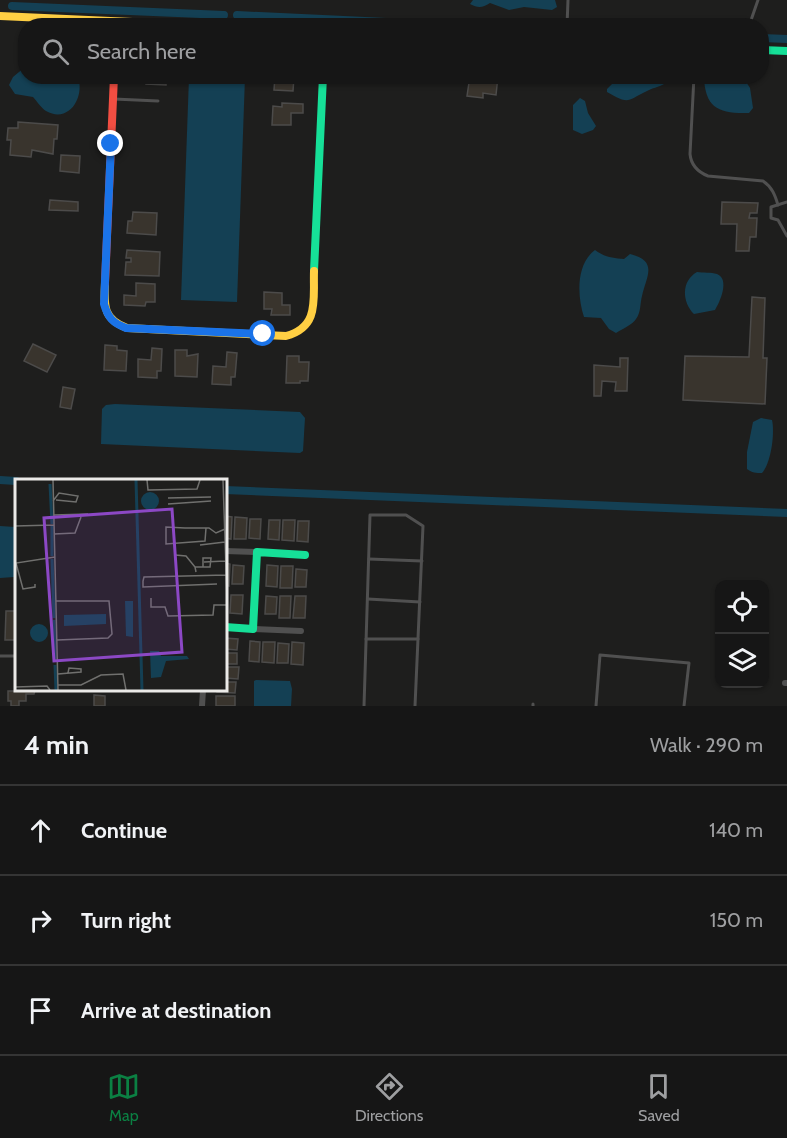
<!DOCTYPE html>
<html lang="en">
<head>
<meta charset="utf-8">
<style>
	body { margin:0; font-family:Cabin,sans-serif; background:#232323; color:#f1f3f6 }
	.controls { position:absolute; right:18px; bottom:18px; display:grid; overflow:hidden; border-radius:12px; box-shadow:0 2px 4px #0004 }
	.controls button { width:54px; height:54px; display:grid; place-items:center; padding:0; border:0; border-bottom:2px solid #353535; background:#161616; color:#f1f3f6; font:30px sans-serif }
	.stop { position:absolute; width:18px; height:18px; margin:-14px; border:4px solid #1a73e8; border-radius:50%; background:#fff }
	.stop.end { background:#1a73e8; border-color:#fff; box-shadow:0 2px 6px #0008 }
	.list { margin:0; padding:0; list-style:none }
	h2 { display:flex; justify-content:space-between; align-items:center; height:78px; margin:0; padding:0 24px; font-size:26px }
	h2 small { font-size:20px; font-weight:400; color:#9e9fa1 }
	.list li { display:grid; grid-template-columns:39px 1fr auto; gap:18px; align-items:center; box-sizing:border-box; height:90px; padding:0 24px; border-top:2px solid #353535 }
	.list b { display:block; font-size:22px; white-space:nowrap }
	.list em { font-size:20px; font-style:normal; color:#9e9fa1 }
	.icon { flex:none; width:33px; height:33px; fill:none; stroke:currentColor; stroke-width:2; stroke-linecap:round; stroke-linejoin:round }
	.map { position:relative; flex:none; width:787px; height:706px; overflow:hidden }
	.search { position:absolute; background:#161616; box-shadow:0 2px 4px #0004; left:18px; right:18px; top:18px; height:66px; display:flex; align-items:center; gap:15px; box-sizing:border-box; padding:0 21px; border-radius:24px; color:#9e9fa1; font-size:22px }
	.sheet { height:348px; background:#161616 }
	nav { display:flex; justify-content:space-around; align-items:center; box-sizing:border-box; height:84px; border-top:2px solid #353535; background:#161616; font-size:16px; color:#9e9fa1 }
	nav a { display:grid; justify-items:center; gap:3px }
	nav .on { color:#0b8043 }
	.map>svg:first-child { display:block }
	.water { fill:#144054 }
	.lines { fill:none; stroke-linecap:round; stroke-linejoin:round }
	.canal { stroke:#144054; stroke-width:8 }
	.building { fill:#39342d; stroke:#4c4b4a; stroke-width:1.5 }
	.lane { stroke:#505050; stroke-width:3 }
	.street { stroke:#505050; stroke-width:6 }
	.fast { stroke:#16e098; stroke-width:8 }
	.slow { stroke:#ffcf43; stroke-width:8 }
	.jam { stroke:#f24e42; stroke-width:8 }
	.route { stroke:#1a73e8; stroke-width:8 }
	.inset-river { fill:none; stroke:#144054; stroke-width:3 }
	.inset-road { fill:none; stroke:#70706e; stroke-width:1.5 }
	.view { fill:#8c48c5; fill-opacity:0.15; stroke:#8c48c5; stroke-width:3 }
	.inset-edge { fill:none; stroke:#ebeae8; stroke-width:3 }
</style>
</head>
<body>
<div class="map">
<svg width="787" height="706" viewBox="0 0 787 706">
	<rect width="100%" height="100%" fill="#1e1e1d"/>
	<g class="water">
		<path d="M473 0H555L557 7 552 10 524 7 509 10 490 3C482 8 478 8 470 4Z"/>
		<path d="M25 67 26 76 78 77C85 97 69 124 46 111 41 108 37 101 33 97L15 94 9 85 13 77Z"/>
		<path d="M189 77H245L237 302 181 300Z"/>
		<path d="M627 77V76L669 77 668 81C662 87 654 87 647 91 626 101 630 105 607 92V89L616 80Z"/>
		<path d="M704 77H743L750 88 753 108 749 113C719 114 705 108 704 77Z"/>
		<path d="M580 98 585 101 588 113 596 126 593 130 582 134 573 130V105Z"/>
		<path d="M595 250C604 257 613 258 624 259L630 254C659 261 646 277 642 296 640 303 641 313 636 319 632 325 622 329 616 333L609 329 601 318 584 317C577 296 576 264 595 250Z"/>
		<path d="M697 272C703 273 711 272 717 274 730 279 720 302 715 310L694 314C682 302 681 281 697 272Z"/>
		<path d="M115 404 300 412 305 418 303 451 300 453 101 444 102 409 106 405Z"/>
		<path d="M761 418 772 420C775 433 771 463 762 473 756 473 752 473 747 469V452L753 422Z"/>
		<path d="M0 526 15 527 14 577 0 578Z"/>
		<path d="M256 680 290 681 292 689 291 706H254V681Z"/>
	</g>
	<g class="lines">
		<g class="canal">
			<path d="M12 6 224 15"/>
			<path d="M237 15 471 26"/>
			<path d="M762 38 787 39"/>
			<path d="M0 480 16 481"/>
			<path d="M225 490 787 513"/>
		</g>
	</g>
	<g class="building">
		<path d="M147 76H166V85L146 84Z"/>
		<path d="M275 76H301L294 77 293 91 274 90Z"/>
		<path d="M470 76H498L496 95 483 93V98L467 96Z"/>
		<path d="M282 103 303 104V113H291V125H272L273 106 282 107Z"/>
		<path d="M18 122 58 125 57 139H54L53 154 32 150 31 157 10 155 11 140H7L8 128H18Z"/>
		<path d="M61 155 80 156 79 173 60 171Z"/>
		<path d="M50 200 78 202V211L49 210Z"/>
		<path d="M722 202 758 203 757 213H750L749 218H757L756 237H750L749 251H736L737 224H721Z"/>
		<path d="M133 212 157 213 156 235 127 233 128 221H132Z"/>
		<path d="M127 250 160 252 159 276 125 275 126 262H131V258H126Z"/>
		<path d="M136 283 155 284V302H146L145 306 124 305V295L136 296Z"/>
		<path d="M264 292 282 293V305H290V315H271L272 309H264Z"/>
		<path d="M752 297 765 298 763 358H767L765 404 683 400 685 356 749 357Z"/>
		<path d="M33 344 56 355 47 372 24 361Z"/>
		<path d="M105 345 117 346V350L127 351 126 371 104 370Z"/>
		<path d="M152 348 162 349 161 371H157V378L138 377V359L151 360Z"/>
		<path d="M175 350H187V356L198 354 197 377 175 376Z"/>
		<path d="M227 352 237 353 235 377H231V385L212 384 213 366 226 367Z"/>
		<path d="M287 356H299V362H309L308 381H300V383H286Z"/>
		<path d="M620 358H628L627 391H615L616 382 602 381 601 396H594V365L620 367Z"/>
		<path d="M63 387 75 389 71 409 60 407Z"/>
		<path d="M225 516 232 517 231 539 225 538Z"/>
		<path d="M235 517 247 518 246 539H234Z"/>
		<path d="M250 519H261L260 539 249 538Z"/>
		<path d="M269 520H280L279 540 268 539Z"/>
		<path d="M283 520H295L294 541 282 540Z"/>
		<path d="M298 521H309L308 542 297 541Z"/>
		<path d="M225 563 230 564 229 586 225 585Z"/>
		<path d="M233 565 244 566 243 584H232Z"/>
		<path d="M267 565 278 566 277 587 266 586Z"/>
		<path d="M281 566H293L292 588H280Z"/>
		<path d="M296 569 307 570 306 587H295Z"/>
		<path d="M231 595H243L242 614 230 613Z"/>
		<path d="M266 596 277 597 276 614H265Z"/>
		<path d="M280 596H291L290 618H279Z"/>
		<path d="M295 596H306L305 618H293Z"/>
		<path d="M6 611H16V640H5Z"/>
		<path d="M225 638 238 639 237 650 225 649Z"/>
		<path d="M250 641 260 642 259 662 249 661Z"/>
		<path d="M263 642H275L274 663 262 662Z"/>
		<path d="M292 642 304 643 303 665 291 664Z"/>
		<path d="M278 643 289 644 288 663H277Z"/>
		<rect x="225" y="653" width="12" height="11"/>
		<path d="M225 667H239L238 679 225 678Z"/>
		<path d="M225 682H236L235 693 217 692V690H225Z"/>
		<path d="M17 690H39H35L34 694H26V701H19V706H11V701H8V691H17Z"/>
		<path d="M94 695 105 696V706H94Z"/>
		<rect x="216" y="696" width="19" height="10"/>
	</g>
	<g class="lines">
		<g class="lane">
			<path d="M567 26 568 0"/>
			<path d="M749 26 758 0"/>
			<path d="M694 76 690 154C691 165 698 172 708 176L763 181C772 187 775 195 778 205"/>
			<path d="M114 99 158 101"/>
			<path d="M787 202 771 207V218L778 220 787 236"/>
			<path d="M369 559 422 561"/>
			<path d="M368 599 420 602"/>
			<path d="M366 639H418"/>
			<path d="M0 656H16"/>
			<path d="M364 706 370 515H406L423 526 415 706"/>
			<path d="M533 706V704"/>
			<path d="M596 706 600 655 689 663 684 706"/>
		</g>
		<g class="street">
			<path d="M225 551 257 552"/>
			<path d="M253 629 301 631"/>
			<path d="M785 683H787"/>
			<path d="M202 706 203 690"/>
		</g>
		<g class="fast">
			<path d="M762 50 787 51"/>
			<path d="M314 271 323 76"/>
			<path d="M225 627 253 629 257 552 305 555"/>
		</g>
		<g class="slow">
			<path d="M0 16 221 26"/>
			<path d="M105 283C104 306 103 319 127 328L286 336C320 327 313 299 314 271"/>
		</g>
		<path class="jam" d="M105 283 114 76"/>
	</g>
	<g class="lines">
		<path class="route" d="M111 144 104 304C108 318 113 323 126 328L263 334"/>
	</g>
	<g transform="translate(15 479)">
		<rect width="212" height="212" fill="#1e1e1d"/>
		<path d="M126 22a9 9 0 1 1 18 0a9 9 0 1 1-18 0ZM110 122H118V158L111 157ZM91 135V145L49 147V136ZM15 154a9 9 0 1 1 18 0a9 9 0 1 1-18 0ZM135 172H144L146 177H172L174 180 151 182 146 198 136 199Z" fill="#144054"/>
		<path class="inset-river" d="M121 1 127 211M35 5 37 45M37 47V77M37 80 39 139M39 141 40 180M40 186 41 211"/>
		<path class="inset-road" d="M38 1 43 211M132 1 133 11 182 10 185 1M208 1 212 120M153 19 196 18M38 22 44 14 63 17 61 23 41 21M153 25 196 22M39 36 73 35M0 47 39 46M191 49 190 62 151 65V48L170 49H194L201 54 210 50M39 55 60 54 66 38M185 66 210 63M160 76 171 77 180 88M189 83 210 82M181 93 180 88H195L196 79H188V88M20 105V108L8 110 1 84 40 78M202 105 128 108V102L129 98 211 96M136 119V128H150L153 137 198 136 199 126H212M41 122H94L97 155 93 159 42 161M43 195 66 193V190L54 189 53 194M43 206H66L86 196 108 195 111 211M0 208 32 207 35 211"/>
		<path class="view" d="M157 30 167 173 39 182 29 39Z"/>
		<rect width="212" height="212" class="inset-edge"/>
	</g>
</svg>
<div class="controls">
<button><svg class="icon" aria-label="locate" viewBox="0 0 24 24"><circle cx="12" cy="12" r="6"/><path d="M12 2v4M12 18v4M2 12h4M18 12h4"/></svg></button>
<button><svg class="icon" aria-label="layers" viewBox="0 0 24 24"><path d="M12 4l9 5-9 5-9-5zM3 14l9 5 9-5"/></svg></button>
</div>
<div class="stop" style="left:263px;top:334px"></div>
<div class="stop end" style="left:111px;top:144px"></div>
<div class="search"><svg class="icon" aria-label="search" viewBox="0 0 24 24"><circle cx="10" cy="10" r="6"/><path d="M15 15l6 6"/></svg>Search here</div>
</div>
<section class="sheet">
<h2>4 min<small>Walk · 290 m</small></h2>
<ul class="list">
<li><svg class="icon" aria-label="ahead" viewBox="0 0 24 24"><path d="M12 20V5M6 11l6-6 6 6"/></svg><div><b>Continue</b></div><em>140 m</em></li>
<li><svg class="icon" aria-label="right" viewBox="0 0 24 24"><path d="M7 20v-9h11M14 6l5 5-5 5"/></svg><div><b>Turn right</b></div><em>150 m</em></li>
<li><svg class="icon" aria-label="arrive" viewBox="0 0 24 24"><path d="M6 21V4h12l-3 4 3 4H6"/></svg><div><b>Arrive at destination</b></div></li>
</ul>
</section>
<nav>
<a class="on"><svg class="icon" aria-label="map" viewBox="0 0 24 24"><path d="M3 6l6-2 6 2 6-2v14l-6 2-6-2-6 2zM9 4v14M15 6v14"/></svg>Map</a>
<a><svg class="icon" aria-label="directions" viewBox="0 0 24 24"><path d="M12 3l9 9-9 9-9-9zM9 14v-3h6M13 9l2 2-2 2"/></svg>Directions</a>
<a><svg class="icon" aria-label="saved" viewBox="0 0 24 24"><path d="M7 4h10v16l-5-4-5 4z"/></svg>Saved</a>
</nav>
</body>
</html>
